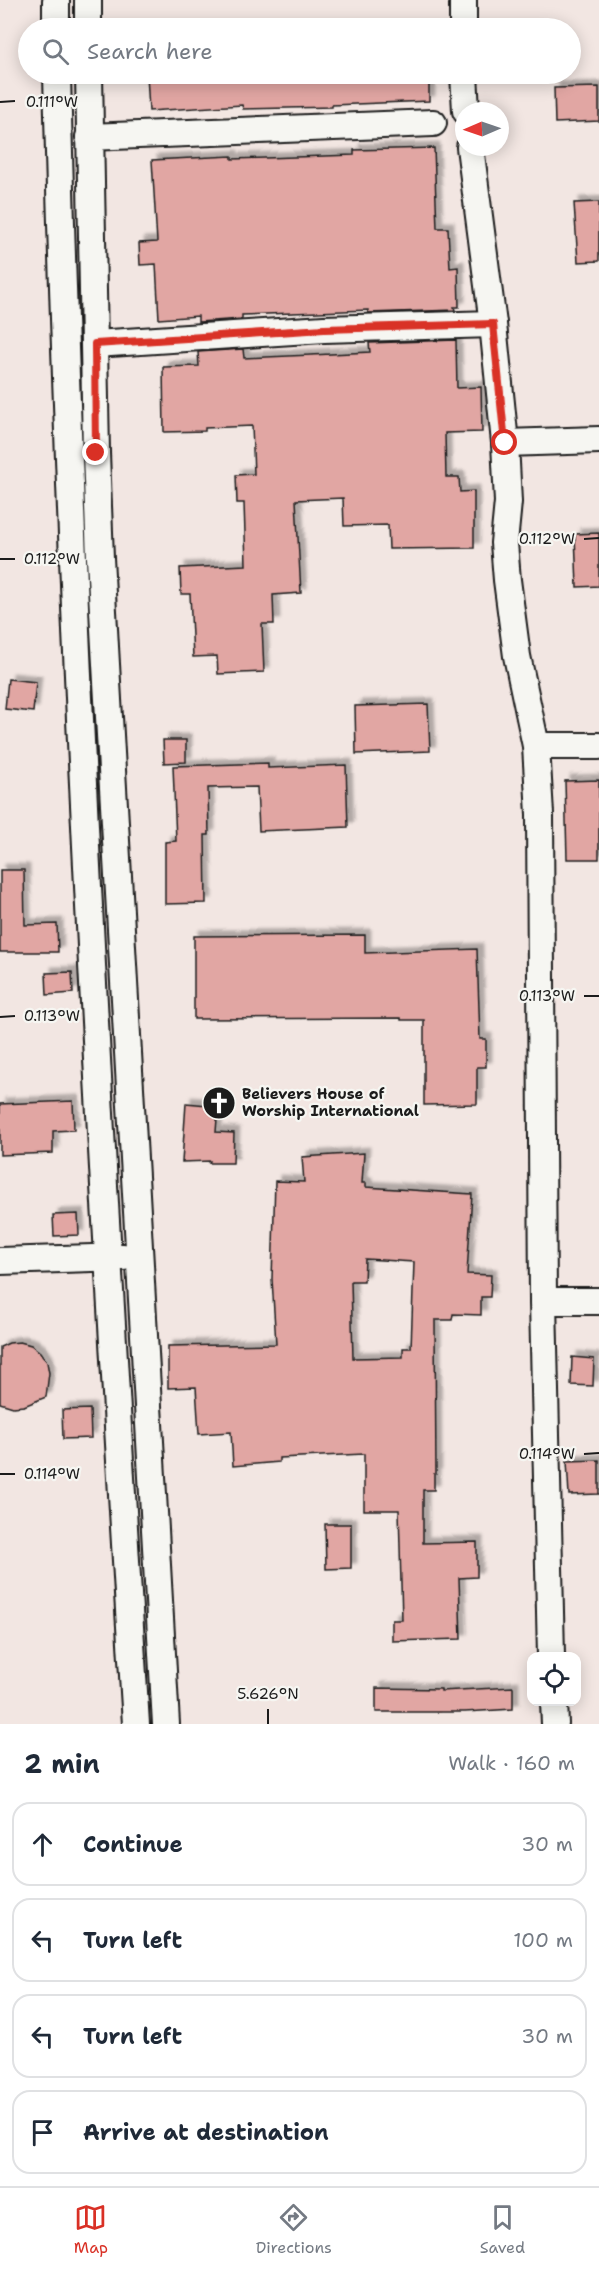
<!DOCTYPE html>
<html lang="en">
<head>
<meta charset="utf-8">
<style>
	body { margin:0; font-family:"Shantell Sans",sans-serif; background:#f2f2f3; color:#1f2937 }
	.controls { position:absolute; right:18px; bottom:18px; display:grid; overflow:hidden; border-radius:12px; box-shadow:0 3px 15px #0003 }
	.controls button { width:54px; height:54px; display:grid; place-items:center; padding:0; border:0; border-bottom:2px solid #e0e1e3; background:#fff; color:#1f2937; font:30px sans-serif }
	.compass { position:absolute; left:455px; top:102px; width:54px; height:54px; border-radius:50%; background:#fff; box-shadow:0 3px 15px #0003; rotate:268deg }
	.stop { position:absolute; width:18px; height:18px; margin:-14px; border:4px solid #d93025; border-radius:50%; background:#fff }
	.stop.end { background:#d93025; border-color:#fff; box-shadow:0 2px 6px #0008 }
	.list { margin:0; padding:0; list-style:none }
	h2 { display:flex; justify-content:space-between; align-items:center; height:78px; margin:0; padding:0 24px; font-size:26px }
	h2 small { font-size:20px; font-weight:400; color:#747a83 }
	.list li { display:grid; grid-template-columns:39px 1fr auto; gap:18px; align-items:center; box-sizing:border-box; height:84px; margin:0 12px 12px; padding:0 12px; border:2px solid #e0e1e3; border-radius:18px }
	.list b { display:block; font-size:22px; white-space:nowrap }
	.list em { font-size:20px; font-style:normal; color:#747a83 }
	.icon { flex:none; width:33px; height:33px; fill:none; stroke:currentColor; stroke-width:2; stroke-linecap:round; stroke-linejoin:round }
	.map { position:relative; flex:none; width:599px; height:1724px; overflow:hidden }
	.search { position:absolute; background:#fff; box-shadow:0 3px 15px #0003; left:18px; right:18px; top:18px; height:66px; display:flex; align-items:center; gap:15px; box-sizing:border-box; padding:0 21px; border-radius:33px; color:#747a83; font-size:22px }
	.sheet { height:462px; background:#fff }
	nav { display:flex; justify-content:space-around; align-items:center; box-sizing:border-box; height:84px; border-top:2px solid #e0e1e3; background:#fff; font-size:16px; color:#747a83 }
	nav a { display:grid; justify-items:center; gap:3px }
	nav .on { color:#d93025 }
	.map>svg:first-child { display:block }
	.building { fill:#e1a6a3; stroke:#1c1c1c; stroke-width:1.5; fill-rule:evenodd; filter:url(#shadow) }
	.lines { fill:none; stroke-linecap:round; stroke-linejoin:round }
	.minor-casing { stroke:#1c1c1c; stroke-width:30 }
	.minor { stroke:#f6f6f2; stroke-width:26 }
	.route { stroke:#d93025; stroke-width:8 }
	.ticks { fill:none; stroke:#1c1c1c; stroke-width:2 }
	.labels { text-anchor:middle; stroke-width:4.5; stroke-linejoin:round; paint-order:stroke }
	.poi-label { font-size:15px; font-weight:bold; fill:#1c1c1c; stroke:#f6f6f2; text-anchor:start }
	.ticks-label { font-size:15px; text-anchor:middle; fill:#1c1c1c; stroke:#f6f6f2; stroke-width:4.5; stroke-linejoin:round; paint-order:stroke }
</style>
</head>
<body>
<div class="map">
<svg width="599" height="1724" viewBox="0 0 599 1724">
	<defs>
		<filter id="shadow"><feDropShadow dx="5.5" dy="-5.5" stdDeviation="1.5" flood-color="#0004"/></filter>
	</defs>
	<rect width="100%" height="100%" fill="#f2e6e2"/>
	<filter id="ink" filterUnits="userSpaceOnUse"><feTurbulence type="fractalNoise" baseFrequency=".0167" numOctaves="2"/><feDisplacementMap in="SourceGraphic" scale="12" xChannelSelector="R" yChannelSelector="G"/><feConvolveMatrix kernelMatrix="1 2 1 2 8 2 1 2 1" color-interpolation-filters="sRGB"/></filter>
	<g filter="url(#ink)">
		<g class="building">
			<path d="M147 74H429V101L332 105V107L243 109 242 105 149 111Z"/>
			<path d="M599 87V121L555 123 554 88Z"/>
			<path d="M434 148 437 228H448L450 268 458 267 459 307H454L455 310 368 313V310L242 315V319L198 322V316L159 319 156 264 140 265 139 243 157 242 152 160 232 156V159L354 155V150Z"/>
			<path d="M599 202V261L578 262 574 203Z"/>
			<path d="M456 340 457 388 481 387 482 432 445 433 446 477H459L460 492 474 491V548L389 549 388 525 344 526 343 498 296 500 301 593 273 595 274 624H262L264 672 218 674 217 656 193 657 190 594H181L180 568 246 565 244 503H237L236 475 254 474 252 426 205 428V431L164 432 163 367 199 366 198 352 243 349 244 358 311 355 370 352 369 343Z"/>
			<path d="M599 533V586L577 587 575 534Z"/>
			<path d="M8 679 36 682 33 712 5 709Z"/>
			<path d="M428 704 430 751 356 754 355 706Z"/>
			<path d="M163 740H186V762L164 763Z"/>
			<path d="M268 763V768L346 765 348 827 259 831 257 787 208 788 209 835H205L206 903 165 904V842L176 841 173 766Z"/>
			<path d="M599 780V859H567L565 781Z"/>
			<path d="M0 870H24L25 925 57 924 58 952H0Z"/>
			<path d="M365 935V953L477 949 480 1039H486V1067H477V1104L424 1105V1020H401V1018L194 1019V936Z"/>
			<path d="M72 972 73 993 47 995 46 973Z"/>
			<path d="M73 1101 74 1130 53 1131V1153L0 1155V1104Z"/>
			<path d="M186 1103 218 1106 216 1132 234 1133 233 1163H209L210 1161 182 1162Z"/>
			<path d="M364 1153 362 1183H366V1187L472 1194 467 1274 491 1275 490 1297H481V1315L453 1314 452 1320H435L436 1474H434V1490H423V1543L477 1542V1577L459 1578 461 1639 392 1641V1620H402L399 1510H364V1454L279 1458V1462L233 1466 231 1432 199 1434 196 1387 168 1388V1346L276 1344 272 1279 275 1181 304 1182 302 1157ZM365 1259 414 1262 411 1348H403V1357L353 1358 351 1281H364Z"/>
			<path d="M78 1214 79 1235 54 1236 53 1215Z"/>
			<path d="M20 1342 31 1345 40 1352 47 1362 49 1373 46 1397 24 1406 13 1407 0 1403V1347L9 1343Z"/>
			<path d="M572 1357 594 1359 593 1386 571 1385Z"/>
			<path d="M90 1409 91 1438 63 1439 62 1410Z"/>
			<path d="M599 1460V1494L569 1495 567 1461Z"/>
			<path d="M325 1524H351V1568L326 1569Z"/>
			<path d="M513 1687V1709L465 1712H376V1688L441 1689V1691Z"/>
		</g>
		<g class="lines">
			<defs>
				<g id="minor">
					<path d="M56 0V28"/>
					<path d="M88 0V28"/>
					<path d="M463 28V0"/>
					<path d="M57 74C70 624 102 1174 136 1724"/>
					<path d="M89 74 96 453 100 558 166 1724"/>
					<path d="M464 74 466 111"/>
					<path d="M89 137 433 123"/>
					<path d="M470 147 493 324 505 443 508 502 504 543 507 580 517 656 536 746 540 814 543 1301 551 1656"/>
					<path d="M95 344 324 329 493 324"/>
					<path d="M505 443 599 440"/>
					<path d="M536 746H599"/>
					<path d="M0 1261 123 1257"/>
					<path d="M543 1301H599"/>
					<path d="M554 1702 555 1724"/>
				</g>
			</defs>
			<use href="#minor" class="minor-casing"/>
			<use href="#minor" class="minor"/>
		</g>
	</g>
	<g class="lines" filter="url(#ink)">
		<path class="route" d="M96 453 95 344 324 329 493 324 505 443"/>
	</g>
	<path class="ticks" d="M0 102 15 101M584 539 599 538M0 559H15M584 996H599M0 1017 15 1016M584 1454 599 1453M0 1474H15M268 1709V1724"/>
	<defs>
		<symbol id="church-disc" viewBox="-11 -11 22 22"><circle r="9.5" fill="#1c1c1c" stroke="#f6f6f2"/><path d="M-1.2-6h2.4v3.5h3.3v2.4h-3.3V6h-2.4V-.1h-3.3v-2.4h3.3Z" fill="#fff"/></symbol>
	</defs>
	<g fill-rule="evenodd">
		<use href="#church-disc" x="200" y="1084" width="38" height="38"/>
	</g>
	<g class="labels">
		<g class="poi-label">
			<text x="242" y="1099">Believers House of<tspan x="242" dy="17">Worship International</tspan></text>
		</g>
	</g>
	<g class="ticks-label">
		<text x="52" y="107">0.111°W</text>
		<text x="547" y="544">0.112°W</text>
		<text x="52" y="564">0.112°W</text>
		<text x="547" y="1001">0.113°W</text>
		<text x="52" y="1021">0.113°W</text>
		<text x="547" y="1459">0.114°W</text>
		<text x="52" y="1479">0.114°W</text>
		<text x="268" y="1699">5.626°N</text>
	</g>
</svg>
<div class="controls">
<button><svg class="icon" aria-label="locate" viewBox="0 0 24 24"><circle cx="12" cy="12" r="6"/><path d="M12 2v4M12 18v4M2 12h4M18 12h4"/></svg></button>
</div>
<svg class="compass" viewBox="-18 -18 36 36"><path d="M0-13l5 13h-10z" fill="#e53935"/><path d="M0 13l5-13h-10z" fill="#747a83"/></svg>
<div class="stop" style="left:505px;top:443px"></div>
<div class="stop end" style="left:96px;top:453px"></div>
<div class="search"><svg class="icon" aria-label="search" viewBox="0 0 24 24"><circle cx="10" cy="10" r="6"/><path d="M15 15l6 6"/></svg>Search here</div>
</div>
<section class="sheet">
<h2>2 min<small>Walk · 160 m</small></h2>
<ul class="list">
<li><svg class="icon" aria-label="ahead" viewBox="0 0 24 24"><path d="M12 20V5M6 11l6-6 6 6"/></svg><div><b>Continue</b></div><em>30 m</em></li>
<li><svg class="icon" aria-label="left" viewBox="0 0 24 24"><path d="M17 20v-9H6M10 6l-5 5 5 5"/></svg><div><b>Turn left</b></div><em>100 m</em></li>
<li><svg class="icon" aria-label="left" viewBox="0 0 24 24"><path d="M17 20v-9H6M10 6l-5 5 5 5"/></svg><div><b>Turn left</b></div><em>30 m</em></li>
<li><svg class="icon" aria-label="arrive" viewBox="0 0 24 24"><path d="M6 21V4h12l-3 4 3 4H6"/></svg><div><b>Arrive at destination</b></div></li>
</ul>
</section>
<nav>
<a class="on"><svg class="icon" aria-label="map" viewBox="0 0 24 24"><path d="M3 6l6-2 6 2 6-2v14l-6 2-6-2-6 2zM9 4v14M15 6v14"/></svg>Map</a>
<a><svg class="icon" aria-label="directions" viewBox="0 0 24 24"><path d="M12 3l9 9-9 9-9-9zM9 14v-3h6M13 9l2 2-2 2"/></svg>Directions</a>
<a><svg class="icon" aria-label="saved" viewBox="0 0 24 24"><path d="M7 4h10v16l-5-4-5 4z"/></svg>Saved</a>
</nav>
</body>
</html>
